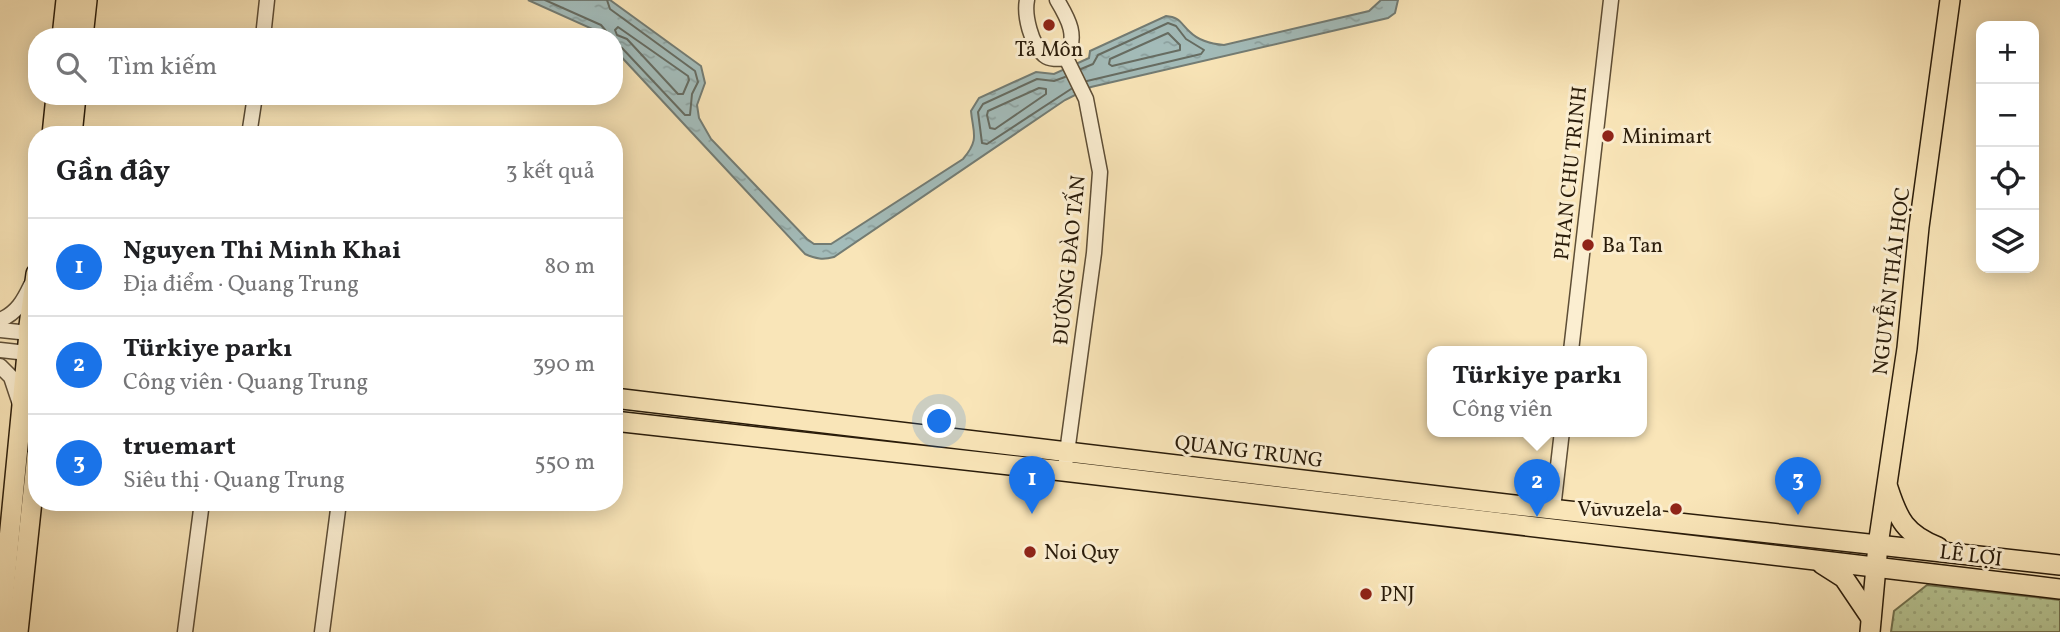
<!DOCTYPE html>
<html lang="vi">
<head>
<meta charset="utf-8">
<style>
	body { margin:0; font-family:Vollkorn,serif; background:#f6f6f6; color:#202124 }
	.controls { position:absolute; right:21px; top:21px; display:grid; overflow:hidden; border-radius:14px; box-shadow:0 4px 18px #0003 }
	.controls button { width:63px; height:63px; display:grid; place-items:center; padding:0; border:0; border-bottom:2px solid #e0e0e0; background:#fff; color:#202124; font:35px sans-serif }
	.you { position:absolute; left:940px; top:422px; width:24px; height:24px; margin:-18px; border:5px solid #fff; border-radius:50%; background:#1a73e8; box-shadow:0 0 0 10px #1a73e833 }
	.badge { display:grid; place-items:center; width:46px; height:46px; border-radius:50%; background:#1a73e8; color:#fff; font-size:23px; font-weight:700 }
	.pin { position:absolute; translate:-50% -58px; filter:drop-shadow(0 2px 4px #0008) }
	.pin::after { content:''; position:absolute; top:37px; width:24px; height:21px; background:inherit; clip-path:polygon(0 0,100% 0,50% 100%) }
	.popup { position:absolute; left:1427px; top:346px; width:220px; height:91px; box-sizing:border-box; display:grid; place-content:center; border-radius:14px; background:#fff; filter:drop-shadow(0 2px 5px #0005); font-size:23px; white-space:nowrap; color:#757577 }
	.popup b { font-size:26px; color:#202124 }
	.popup::after { content:''; position:absolute; left:50%; top:100%; margin-left:-14px; border:14px solid transparent; border-top-color:#fff }
	.list { margin:0; padding:0; list-style:none }
	h2 { display:flex; justify-content:space-between; align-items:center; height:91px; margin:0; padding:0 28px; font-size:30px }
	h2 small { font-size:23px; font-weight:400; color:#757577 }
	.list li { display:grid; grid-template-columns:46px 1fr auto; gap:21px; align-items:center; box-sizing:border-box; height:98px; padding:0 28px; border-top:2px solid #e0e0e0 }
	.list b { display:block; font-size:26px; white-space:nowrap }
	.list p { margin:0; font-size:23px; white-space:nowrap; color:#757577 }
	.list em { font-size:23px; font-style:normal; color:#757577 }
	.icon { flex:none; width:38px; height:38px; fill:none; stroke:currentColor; stroke-width:2; stroke-linecap:round; stroke-linejoin:round }
	.map { position:relative; flex:none; width:2060px; height:632px; overflow:hidden }
	.search { position:absolute; background:#fff; box-shadow:0 4px 18px #0003; left:28px; top:28px; width:595px; height:77px; display:flex; align-items:center; gap:18px; box-sizing:border-box; padding:0 24px; border-radius:28px; color:#757577; font-size:26px }
	.panel { position:absolute; background:#fff; box-shadow:0 4px 18px #0003; left:28px; top:126px; width:595px; height:385px; border-radius:28px }
	.map>svg:first-child { display:block }
	.park { fill:url(#park-dots); stroke:#70714f; stroke-width:2 }
	.water { fill:url(#water-ripples); stroke:#737c74; stroke-width:2 }
	.lines { fill:none; stroke-linecap:round; stroke-linejoin:round }
	.shore { stroke:#666c62; stroke-width:2 }
	.minor-casing { stroke:#5e4e36; stroke-width:17 }
	.major-casing { stroke:#2a1c0a; stroke-width:22 }
	.highway-casing { stroke:#2a1c0a; stroke-width:24 }
	.minor { stroke:#fbeed1; stroke-width:14 }
	.major { stroke:#f9e5b8; stroke-width:19 }
	.highway { stroke:#f9e5b8; stroke-width:21 }
	.poi-dot { fill:#8f2418; stroke:#fbeed1; stroke-width:2.5 }
	.labels { text-anchor:middle; stroke-width:6; stroke-linejoin:round; paint-order:stroke }
	.poi-label { font-size:21px; fill:#2a1c0a; stroke:#fbeed1; text-anchor:start }
	.street-label { font-size:21px; fill:#2a1c0a; stroke:#fbeed1 }
</style>
</head>
<body>
<div class="map">
<svg width="2060" height="632" viewBox="0 0 2060 632">
	<defs>
		<pattern id="park-dots" width="8" height="8" patternUnits="userSpaceOnUse" patternTransform="scale(1.75)"><rect width="8" height="8" fill="#b7c694"/><path d="M2 2h.1M6 6h.1" fill="none" stroke="#9eaa7e" stroke-width="1.8" stroke-linecap="round"/></pattern>
		<pattern id="water-ripples" width="26" height="14" patternUnits="userSpaceOnUse" patternTransform="scale(1.75)"><rect width="26" height="14" fill="#a3bcba"/><path d="M2 4q2-2 4 0t4 0M15 11q2-2 4 0t4 0" fill="none" stroke="#8ca19f"/></pattern>
	</defs>
	<rect width="100%" height="100%" fill="#f9e5b8"/>
	<filter id="stains"><feTurbulence type="fractalNoise" baseFrequency=".00286" numOctaves="4"/><feColorMatrix values="0 0 0 0 .2 0 0 0 0 .09 0 0 0 0 .02 0 0 0 .5 -.17"/></filter>
	<radialGradient id="worn" r=".72"><stop offset=".6" stop-color="#630" stop-opacity="0"/><stop offset="1" stop-color="#630" stop-opacity=".3"/></radialGradient>
	<path class="park" d="M1927 585 2060 600V632H1891L1894 611Z"/>
	<path class="water" d="M528 0H610L701 66 705 83 697 105 699 118 711 139 807 239 814 244H831L963 159C980 139 973 133 971 111L979 98 1036 72 1054 74 1089 58 1090 51 1166 16C1180 17 1181 24 1190 32 1199 41 1212 44 1224 45L1369 11 1381 0H1398L1395 13 1388 18 1091 87 1065 100 834 257C823 260 816 259 805 254L614 49V37H603L597 31Z"/>
	<g class="lines">
		<g class="shore">
			<path d="M545 0 601 25 606 31 607 37"/>
			<path d="M607 0 610 9 695 71 698 82 692 94 690 115H685L622 48 614 45"/>
			<path d="M618 27 688 76 689 80 683 94H678L627 39 617 35 615 30Z"/>
			<path d="M1168 33 1180 45V50L1112 66 1109 64 1110 59Z"/>
			<path d="M1081 69 1093 64 1098 55 1168 23 1176 26 1186 39 1204 50 1201 54 1087 81"/>
			<path d="M1065 77 1054 81 1037 79 983 104 978 112 982 143 987 144 1071 89"/>
			<path d="M1039 88 1046 89V94L995 129 990 128 987 115 988 111Z"/>
		</g>
		<defs>
			<g id="minor">
				<path d="M1027 0C1024 15 1031 45 1044 55 1050 60 1058 59 1066 58"/>
				<path d="M1057 0C1069 20 1078 36 1066 58"/>
				<path d="M263 37 267 0"/>
				<path d="M249 135 255 96"/>
				<path d="M0 320C17 313 24 300 31 285"/>
				<path d="M0 330 29 333"/>
				<path d="M0 350 27 353"/>
				<path d="M1571 351 1611 0"/>
				<path d="M0 366 11 377 20 404"/>
				<path d="M1066 460 1094 253 1100 172 1086 99 1066 58"/>
				<path d="M1553 509 1562 431"/>
				<path d="M185 632 202 502"/>
				<path d="M322 632 339 502"/>
			</g>
			<g id="major">
				<path d="M614 398 1497 503 2060 565"/>
				<path d="M614 421 1063 471 2060 589"/>
				<path d="M1888 488C1898 519 1905 534 1938 547"/>
				<path d="M1822 564 1844 578 1871 618"/>
				<path d="M0 632 29 333 37 334"/>
				<path d="M18 632 37 454"/>
				<path d="M1870 632 1878 545 1907 348 1919 227 1950 0"/>
			</g>
			<g id="highway">
				<path d="M63 37 67 0"/>
				<path d="M82 37 86 0"/>
				<path d="M53 135 57 96"/>
				<path d="M71 135 75 96"/>
				<path d="M29 333 37 274"/>
			</g>
		</defs>
		<use href="#minor" class="minor-casing"/>
		<use href="#major" class="major-casing"/>
		<use href="#highway" class="highway-casing"/>
		<use href="#minor" class="minor"/>
		<use href="#major" class="major"/>
		<use href="#highway" class="highway"/>
	</g>
	<g class="poi-dot">
		<circle cx="1049" cy="25" r="7"/>
		<circle cx="1608" cy="136" r="7"/>
		<circle cx="1588" cy="245" r="7"/>
		<circle cx="1676" cy="509" r="7"/>
		<circle cx="1030" cy="552" r="7"/>
		<circle cx="1366" cy="594" r="7"/>
	</g>
	<g class="labels">
		<g class="poi-label">
			<text x="1049" y="56" text-anchor="middle">Tả Môn</text>
			<text x="1622" y="143">Minimart</text>
			<text x="1602" y="252">Ba Tan</text>
			<text x="1662" y="516" text-anchor="end">Vuvuzela</text>
			<text x="1044" y="559">Noi Quy</text>
			<text x="1380" y="601">PNJ</text>
		</g>
		<g class="street-label">
			<text transform="translate(1570 173) rotate(-84)" y="7">PHAN CHU TRINH</text>
			<text transform="translate(1069 260) rotate(-84)" y="7">ĐƯỜNG ĐÀO TẤN</text>
			<text transform="translate(1891 281) rotate(-83)" y="7">NGUYỄN THÁI HỌC</text>
			<text transform="translate(1249 451) rotate(7)" y="7">QUANG TRUNG</text>
			<text transform="translate(1971 555) rotate(7)" y="7">LÊ LỢI</text>
		</g>
	</g>
	<rect width="100%" height="100%" filter="url(#stains)"/>
	<rect width="100%" height="100%" fill="url(#worn)"/>
</svg>
<div class="controls">
<button>+</button>
<button>−</button>
<button><svg class="icon" aria-label="locate" viewBox="0 0 24 24"><circle cx="12" cy="12" r="6"/><path d="M12 2v4M12 18v4M2 12h4M18 12h4"/></svg></button>
<button><svg class="icon" aria-label="layers" viewBox="0 0 24 24"><path d="M12 4l9 5-9 5-9-5zM3 14l9 5 9-5"/></svg></button>
</div>
<div class="you"></div>
<div class="pin badge" style="left:1032px;top:514px">1</div>
<div class="pin badge" style="left:1537px;top:517px">2</div>
<div class="popup"><b>Türkiye parkı</b>Công viên</div>
<div class="pin badge" style="left:1798px;top:515px">3</div>
<div class="search"><svg class="icon" aria-label="search" viewBox="0 0 24 24"><circle cx="10" cy="10" r="6"/><path d="M15 15l6 6"/></svg>Tìm kiếm</div>
<section class="panel">
<h2>Gần đây<small>3 kết quả</small></h2>
<ul class="list">
<li><span class="badge">1</span><div><b>Nguyen Thi Minh Khai</b><p>Địa điểm · Quang Trung</p></div><em>80 m</em></li>
<li><span class="badge">2</span><div><b>Türkiye parkı</b><p>Công viên · Quang Trung</p></div><em>390 m</em></li>
<li><span class="badge">3</span><div><b>truemart</b><p>Siêu thị · Quang Trung</p></div><em>550 m</em></li>
</ul>
</section>
</div>
</body>
</html>
